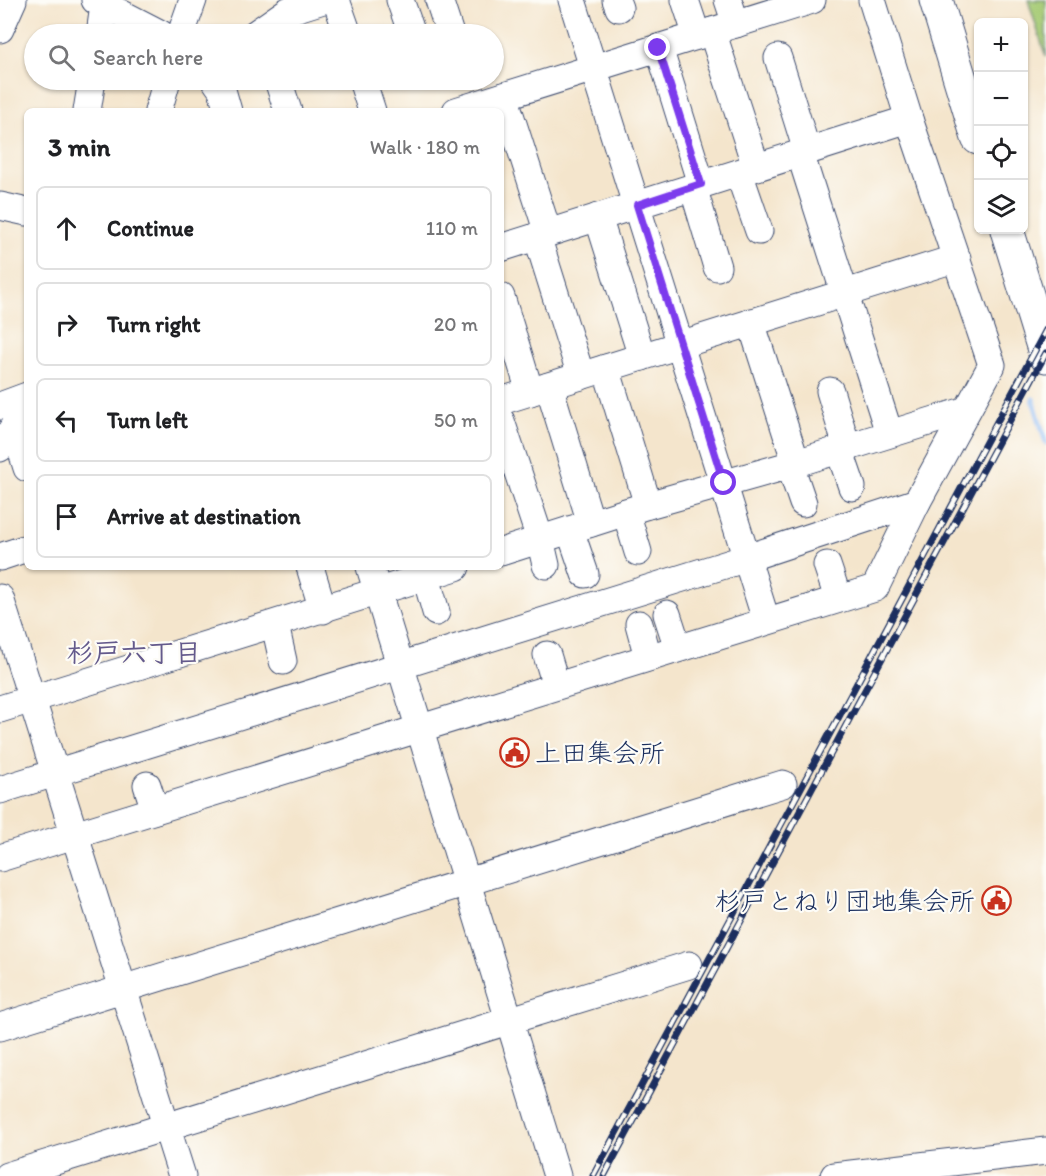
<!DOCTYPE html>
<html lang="en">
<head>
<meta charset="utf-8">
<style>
	body { margin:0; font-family:Itim,"Klee One",sans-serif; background:#f2f2f2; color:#202124 }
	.controls { position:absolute; right:18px; top:18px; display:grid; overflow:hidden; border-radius:9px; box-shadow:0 2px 4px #0004 }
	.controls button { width:54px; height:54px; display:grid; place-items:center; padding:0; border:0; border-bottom:2px solid #e0e0e0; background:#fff; color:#202124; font:30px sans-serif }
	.stop { position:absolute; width:18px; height:18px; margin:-14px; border:4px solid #7c3aed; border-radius:50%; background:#fff }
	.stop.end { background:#7c3aed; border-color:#fff; box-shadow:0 2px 6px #0008 }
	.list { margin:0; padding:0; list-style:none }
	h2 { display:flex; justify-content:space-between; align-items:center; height:78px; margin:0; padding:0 24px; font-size:26px }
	h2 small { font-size:20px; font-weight:400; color:#757577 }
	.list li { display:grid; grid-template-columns:39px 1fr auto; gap:18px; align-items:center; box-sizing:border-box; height:84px; margin:0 12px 12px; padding:0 12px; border:2px solid #e0e0e0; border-radius:9px }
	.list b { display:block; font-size:22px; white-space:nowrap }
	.list em { font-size:20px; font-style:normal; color:#757577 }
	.icon { flex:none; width:33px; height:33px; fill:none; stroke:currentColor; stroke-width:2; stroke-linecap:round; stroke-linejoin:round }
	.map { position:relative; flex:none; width:1046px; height:1176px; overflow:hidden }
	.search { position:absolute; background:#fff; box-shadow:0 2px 4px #0004; left:24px; top:24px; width:480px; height:66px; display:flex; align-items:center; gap:15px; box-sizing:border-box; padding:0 21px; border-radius:33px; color:#757577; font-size:22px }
	.panel { position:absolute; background:#fff; box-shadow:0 2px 4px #0004; left:24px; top:108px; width:480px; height:462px; border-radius:9px }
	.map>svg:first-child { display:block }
	.green { fill:#a6cb75; stroke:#607d6a; stroke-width:1.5 }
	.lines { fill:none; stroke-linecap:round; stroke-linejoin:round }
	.stream { stroke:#89b9f5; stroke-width:5 }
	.minor-casing { stroke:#3c4a6e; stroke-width:29 }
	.major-casing { stroke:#3c4a6e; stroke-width:35 }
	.minor { stroke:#fff; stroke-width:27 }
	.major { stroke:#fff; stroke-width:33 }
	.rail-casing { stroke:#1b2f5e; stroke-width:7 }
	.rail { stroke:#fdfcf7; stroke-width:4.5; stroke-dasharray:14; stroke-linecap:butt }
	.route { stroke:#7c3aed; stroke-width:8 }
	.labels { text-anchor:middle; stroke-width:4.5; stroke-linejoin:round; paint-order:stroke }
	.poi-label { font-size:26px; fill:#1b2f5e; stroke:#fdfcf7; text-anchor:start }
	.neighbourhood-label { font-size:27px; font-weight:bold; fill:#645a8c; stroke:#fdfcf7 }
</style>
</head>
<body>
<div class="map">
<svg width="1046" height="1176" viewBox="0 0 1046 1176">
	<rect width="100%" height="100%" fill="#fdfcf7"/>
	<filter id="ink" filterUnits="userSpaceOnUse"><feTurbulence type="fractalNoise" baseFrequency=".0167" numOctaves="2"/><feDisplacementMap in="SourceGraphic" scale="12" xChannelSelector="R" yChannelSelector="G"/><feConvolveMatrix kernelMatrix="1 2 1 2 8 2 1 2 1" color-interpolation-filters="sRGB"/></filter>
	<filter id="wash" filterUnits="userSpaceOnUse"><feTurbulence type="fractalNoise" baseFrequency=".008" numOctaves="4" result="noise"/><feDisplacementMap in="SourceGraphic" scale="24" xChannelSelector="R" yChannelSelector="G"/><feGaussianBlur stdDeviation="1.35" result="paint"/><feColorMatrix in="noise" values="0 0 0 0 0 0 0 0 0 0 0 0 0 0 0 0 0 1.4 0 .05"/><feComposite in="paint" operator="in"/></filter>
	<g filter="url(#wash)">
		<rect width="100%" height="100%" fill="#f4e5cc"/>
		<path class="green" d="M1028 0H1046V57Z"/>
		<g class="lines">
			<path class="stream" d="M1033 399 1046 443"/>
		</g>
	</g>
	<g filter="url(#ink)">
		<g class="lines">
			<defs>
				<g id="minor">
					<path d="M95 0 161 34"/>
					<path d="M336 0 348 34"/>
					<path d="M400 0 412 34"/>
					<path d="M439 0 450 34"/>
					<path d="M572 0 766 620"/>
					<path d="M616 0 619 8"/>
					<path d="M685 0 697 36"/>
					<path d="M728 0 736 24"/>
					<path d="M0 29 13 0"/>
					<path d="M712 31 756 167"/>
					<path d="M100 34 104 5"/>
					<path d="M181 34 193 0"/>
					<path d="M255 34 288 11 323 0"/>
					<path d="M659 48 701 184"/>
					<path d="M778 58 807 151"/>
					<path d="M215 80 222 90 228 111"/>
					<path d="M278 80 288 111"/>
					<path d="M362 80 372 111"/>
					<path d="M504 96 548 233"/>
					<path d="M87 111 92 80"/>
					<path d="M158 111 167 80"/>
					<path d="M456 111 812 0"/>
					<path d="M800 153 889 433"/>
					<path d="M739 173 759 231"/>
					<path d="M693 187 717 267"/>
					<path d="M0 206 27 212"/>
					<path d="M598 217 642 357"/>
					<path d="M537 236 581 376"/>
					<path d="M501 248 909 119"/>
					<path d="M501 297 530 392"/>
					<path d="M751 322 796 463"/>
					<path d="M606 368 648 505"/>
					<path d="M549 386 591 523"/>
					<path d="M830 391 847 447"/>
					<path d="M501 401 957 258"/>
					<path d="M0 406 27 396"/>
					<path d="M501 421 540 539 546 565"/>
					<path d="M14 426 27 468"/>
					<path d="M0 448 27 406"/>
					<path d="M839 449 852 487"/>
					<path d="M790 465 803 503"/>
					<path d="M626 512 638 552"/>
					<path d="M570 530 585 574"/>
					<path d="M501 552 648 505 790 465 967 410"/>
					<path d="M0 557 27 548"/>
					<path d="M827 565 838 598"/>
					<path d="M310 567 323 610"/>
					<path d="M370 567 557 1176"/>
					<path d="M426 577 436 612"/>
					<path d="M0 598 182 1176"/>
					<path d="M667 614 678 648"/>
					<path d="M639 624 648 657"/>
					<path d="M275 625 283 661"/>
					<path d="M547 655 556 685"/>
					<path d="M0 709 456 567"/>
					<path d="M147 785 155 810"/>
					<path d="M0 790 747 558 917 502"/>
					<path d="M0 858 875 588 917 502 992 365 909 119 872 0"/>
					<path d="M0 1027 783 784"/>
					<path d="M7 1176 689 965"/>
					<path d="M834 1176 1046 1151"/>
				</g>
				<g id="major">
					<path d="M936 0 978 138"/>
					<path d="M1007 230 1046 356"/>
				</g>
			</defs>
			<use href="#minor" class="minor-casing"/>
			<use href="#major" class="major-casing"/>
			<use href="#minor" class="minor"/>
			<use href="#major" class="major"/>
			<defs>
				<g id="rail">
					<path d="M593 1176 1046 330"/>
					<path d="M604 1176 1046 353"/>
				</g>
			</defs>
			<use href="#rail" class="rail-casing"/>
			<use href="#rail" class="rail"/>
		</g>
	</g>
	<g class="lines" filter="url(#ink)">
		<path class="route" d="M658 48 701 184 637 205 724 483"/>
	</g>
	<defs>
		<symbol id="civic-ring" viewBox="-11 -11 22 22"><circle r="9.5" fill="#fdfcf7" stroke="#c8321e" stroke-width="1.5"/><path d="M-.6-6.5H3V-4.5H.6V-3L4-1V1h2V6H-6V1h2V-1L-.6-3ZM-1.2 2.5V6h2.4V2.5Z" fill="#c8321e"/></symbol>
	</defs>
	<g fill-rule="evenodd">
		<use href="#civic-ring" x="498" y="736" width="33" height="33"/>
		<use href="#civic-ring" x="980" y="884" width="33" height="33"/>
	</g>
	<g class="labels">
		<g class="poi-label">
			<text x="535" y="762">上田集会所</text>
			<text x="975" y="910" text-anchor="end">杉戸とねり団地集会所</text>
		</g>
		<g class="neighbourhood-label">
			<text x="134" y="662">杉戸六丁目</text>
		</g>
	</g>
</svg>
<div class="controls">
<button>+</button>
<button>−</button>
<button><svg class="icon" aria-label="locate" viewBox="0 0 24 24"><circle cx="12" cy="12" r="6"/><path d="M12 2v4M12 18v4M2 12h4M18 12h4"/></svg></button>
<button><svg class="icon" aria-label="layers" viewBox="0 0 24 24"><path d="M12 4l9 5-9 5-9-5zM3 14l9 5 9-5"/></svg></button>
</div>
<div class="stop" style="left:724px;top:483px"></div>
<div class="stop end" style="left:658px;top:48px"></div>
<div class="search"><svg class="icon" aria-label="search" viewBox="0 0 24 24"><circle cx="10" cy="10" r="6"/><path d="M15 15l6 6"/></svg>Search here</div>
<section class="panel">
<h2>3 min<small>Walk · 180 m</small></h2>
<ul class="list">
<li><svg class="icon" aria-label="ahead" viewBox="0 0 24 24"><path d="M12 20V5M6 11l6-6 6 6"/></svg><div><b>Continue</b></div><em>110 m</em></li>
<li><svg class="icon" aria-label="right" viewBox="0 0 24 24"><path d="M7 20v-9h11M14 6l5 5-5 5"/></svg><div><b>Turn right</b></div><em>20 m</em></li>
<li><svg class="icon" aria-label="left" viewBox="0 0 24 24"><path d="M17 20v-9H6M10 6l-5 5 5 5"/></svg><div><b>Turn left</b></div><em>50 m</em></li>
<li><svg class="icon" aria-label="arrive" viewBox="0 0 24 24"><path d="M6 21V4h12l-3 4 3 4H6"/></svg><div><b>Arrive at destination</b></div></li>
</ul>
</section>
</div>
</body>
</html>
